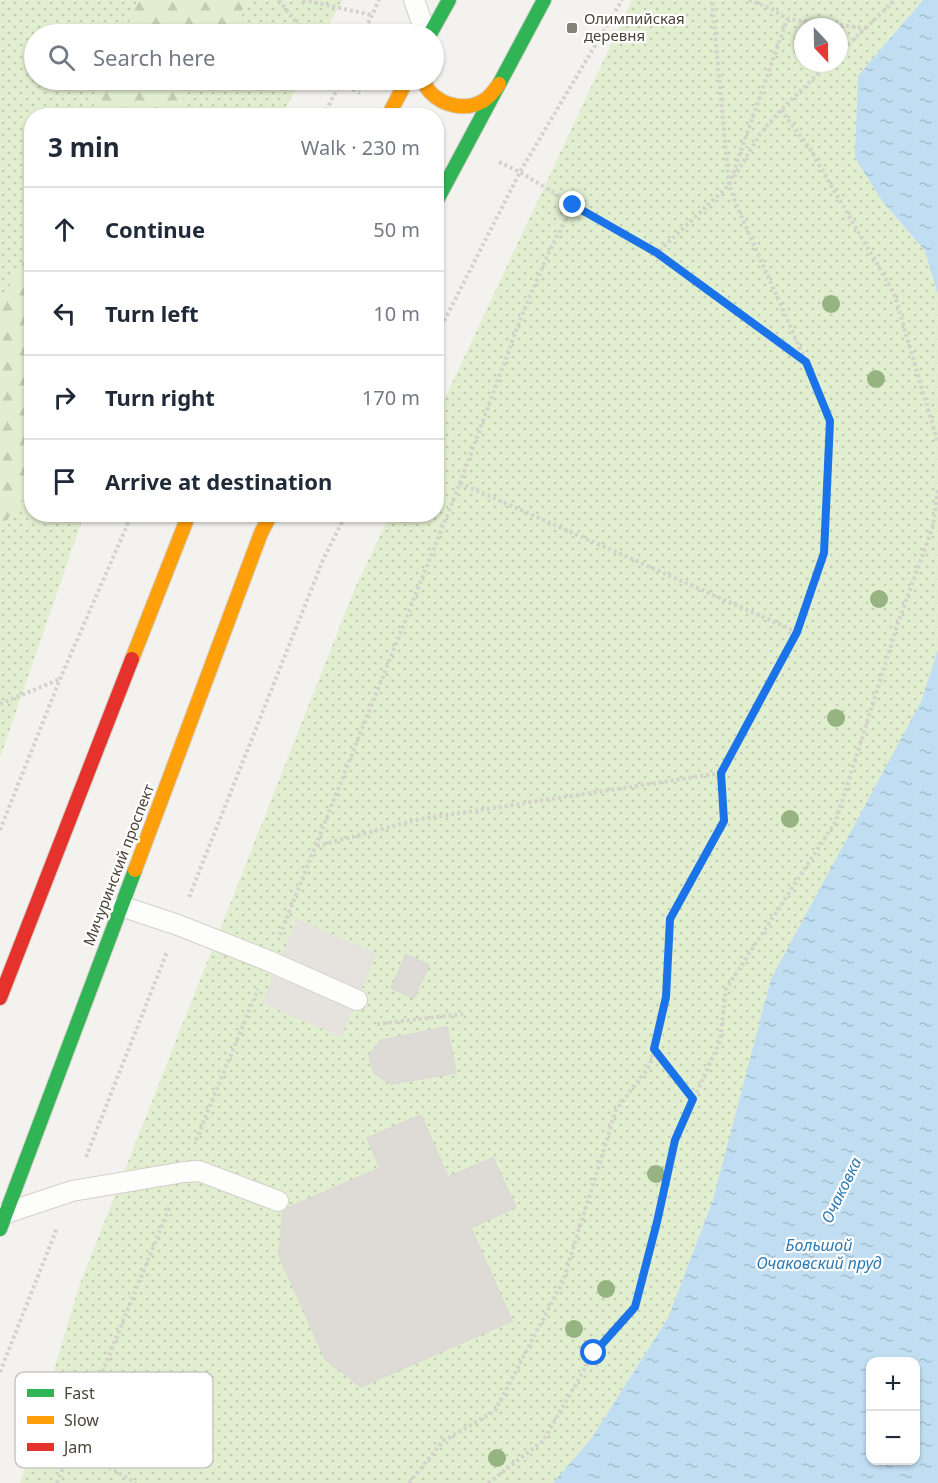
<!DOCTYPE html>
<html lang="en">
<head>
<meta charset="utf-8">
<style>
	body { margin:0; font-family:"Noto Sans",sans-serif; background:#f6f6f7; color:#1f2937 }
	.controls { position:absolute; right:18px; bottom:18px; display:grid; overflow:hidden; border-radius:12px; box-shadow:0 2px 4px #0004 }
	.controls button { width:54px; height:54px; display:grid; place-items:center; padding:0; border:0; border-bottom:2px solid #e0e1e3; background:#fff; color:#1f2937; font:30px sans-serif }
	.compass { position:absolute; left:794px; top:18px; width:54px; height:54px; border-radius:50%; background:#fff; box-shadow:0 2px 4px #0004; rotate:158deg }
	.stop { position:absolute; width:18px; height:18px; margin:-14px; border:4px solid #1a73e8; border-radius:50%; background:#fff }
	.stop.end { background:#1a73e8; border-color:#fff; box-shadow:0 2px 6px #0008 }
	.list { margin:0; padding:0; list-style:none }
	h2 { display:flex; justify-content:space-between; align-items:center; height:78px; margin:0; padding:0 24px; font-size:26px }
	h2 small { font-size:20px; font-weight:400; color:#747a83 }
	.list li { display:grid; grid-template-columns:39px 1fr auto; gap:18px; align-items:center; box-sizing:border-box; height:84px; padding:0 24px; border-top:2px solid #e0e1e3 }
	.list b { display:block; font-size:22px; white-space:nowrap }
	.list em { font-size:20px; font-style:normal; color:#747a83 }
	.icon { flex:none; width:33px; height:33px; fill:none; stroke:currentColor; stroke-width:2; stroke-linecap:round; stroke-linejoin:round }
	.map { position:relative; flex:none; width:938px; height:1483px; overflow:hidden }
	.search { position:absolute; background:#fff; box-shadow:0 2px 4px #0004; left:24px; top:24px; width:420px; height:66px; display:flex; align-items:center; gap:15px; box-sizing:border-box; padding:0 21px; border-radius:33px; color:#747a83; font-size:22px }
	.panel { position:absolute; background:#fff; box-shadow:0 2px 4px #0004; left:24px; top:108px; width:420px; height:414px; border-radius:24px }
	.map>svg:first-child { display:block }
	.grass { fill:url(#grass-dots); fill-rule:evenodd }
	.forest { fill:url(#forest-firs) }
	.parking { fill:#e6e3df }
	.water { fill:url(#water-ripples); fill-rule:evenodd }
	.building { fill:#dedbd6; stroke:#dcd9d4; stroke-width:1.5 }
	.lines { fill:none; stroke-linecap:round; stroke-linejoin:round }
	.lane-casing { stroke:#d2d0cb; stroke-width:22 }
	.fast-casing { stroke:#d3cfc5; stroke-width:16 }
	.slow-casing { stroke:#d3cfc5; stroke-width:16 }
	.jam-casing { stroke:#d3cfc5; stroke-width:16 }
	.path { stroke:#d3d2cc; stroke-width:4; stroke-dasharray:3 3; stroke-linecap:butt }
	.lane { stroke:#fdfdfc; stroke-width:20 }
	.fast { stroke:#30b455; stroke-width:14 }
	.slow { stroke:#ff9f0a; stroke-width:14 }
	.jam { stroke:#e5322d; stroke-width:14 }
	.tree { fill:#96b382 }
	.route { stroke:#1a73e8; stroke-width:8 }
	.poi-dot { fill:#868178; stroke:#fff; stroke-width:2 }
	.labels { text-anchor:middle; stroke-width:4.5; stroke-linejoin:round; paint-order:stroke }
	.poi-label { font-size:15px; fill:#4b4439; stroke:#fff; text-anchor:start }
	.street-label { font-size:15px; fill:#4b4439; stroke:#fff }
	.water-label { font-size:16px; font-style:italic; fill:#2e7ab2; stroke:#fff }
	.key { fill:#fff; stroke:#c9c7c4; stroke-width:1.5 }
	.key-label { font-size:16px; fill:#4b4439 }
</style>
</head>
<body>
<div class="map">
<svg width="938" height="1483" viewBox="0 0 938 1483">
	<defs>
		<pattern id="grass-dots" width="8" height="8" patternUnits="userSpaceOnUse" patternTransform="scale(1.5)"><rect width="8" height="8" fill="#e1eecf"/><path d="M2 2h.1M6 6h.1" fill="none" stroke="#c3cdb2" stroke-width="1.8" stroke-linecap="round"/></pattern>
		<pattern id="forest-firs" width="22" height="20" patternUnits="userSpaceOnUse" patternTransform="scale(1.5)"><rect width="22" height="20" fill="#e1eecf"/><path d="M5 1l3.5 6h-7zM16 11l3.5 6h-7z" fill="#c3cdb2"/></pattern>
		<pattern id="water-ripples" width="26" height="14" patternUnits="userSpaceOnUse" patternTransform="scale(1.5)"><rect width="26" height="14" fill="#c0ddf1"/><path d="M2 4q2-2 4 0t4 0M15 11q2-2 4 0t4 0" fill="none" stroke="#a6bfcf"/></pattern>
	</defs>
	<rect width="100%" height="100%" fill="#f4f2ee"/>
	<g class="grass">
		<path d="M0 0H342L324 34H34V80H301L282 115 32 116V514L84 515 0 758Z"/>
		<path d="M632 0H923L858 76 883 202 925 251 938 295V649L921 702 713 1200 668 1318 591 1439 553 1483H20L79 1286 355 588 390 515 436 514 437 415ZM803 27H839V63H803Z"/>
	</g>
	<g class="forest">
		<path d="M137 0H245L237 34H124L131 18Z"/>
		<path d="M105 80H184L183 115H90Z"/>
		<path d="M31 211V487L0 530V301L24 262Z"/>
	</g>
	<path class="parking" d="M297 919 377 953 341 1037 262 1003Z"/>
	<g class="water">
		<path d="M923 0H938V295L925 251 883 202 855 158 858 76Z"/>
		<path d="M938 649V1483H553L591 1439 668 1318 713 1200 771 979 921 702ZM870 1362H916V1460H870Z"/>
	</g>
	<g class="building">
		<path d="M406 955 429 965 414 998 391 988Z"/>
		<path d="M447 1027 456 1073 391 1084 374 1073 369 1055 382 1040Z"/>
		<path d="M421 1115 448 1177 493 1158 516 1207 471 1228 512 1321 361 1387 325 1359 279 1255 283 1210 380 1168 367 1138Z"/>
	</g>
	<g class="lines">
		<defs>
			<g id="lane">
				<path d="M414 0 426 34"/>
				<path d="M121 906 178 925 269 961 357 1000"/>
				<path d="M6 1213 72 1191 184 1172 199 1171 278 1201"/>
			</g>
			<g id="fast">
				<path d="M430 34 449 0"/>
				<path d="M436 202 544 0"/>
				<path d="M0 1229 135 870"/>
			</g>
			<g id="slow">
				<path d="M423 80C425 84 427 89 430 92 443 106 466 111 483 101 490 97 494 91 499 84"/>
				<path d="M388 116 407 80"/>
				<path d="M132 659 189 514"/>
				<path d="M135 870 261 533 271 514"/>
			</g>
			<path id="jam" d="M0 998 132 659"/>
		</defs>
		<use href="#lane" class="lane-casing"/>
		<use href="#fast" class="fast-casing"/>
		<use href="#slow" class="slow-casing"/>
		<use href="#jam" class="jam-casing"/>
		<g class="path">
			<path d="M279 0 305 34"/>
			<path d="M303 0 372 15"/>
			<path d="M749 0 772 9 787 19 866 28"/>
			<path d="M363 34 379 0"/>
			<path d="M839 53 895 0"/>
			<path d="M338 80 340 83 360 93"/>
			<path d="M781 110 810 149 894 293 938 443"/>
			<path d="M323 116 342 80"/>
			<path d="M499 162 520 172 590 215 657 253 729 185 787 19"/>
			<path d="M734 177 761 133 781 110 829 63"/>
			<path d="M657 253 804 361"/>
			<path d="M436 337 520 172 622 0"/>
			<path d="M460 483 797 632"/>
			<path d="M0 704 60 679"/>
			<path d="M0 830 60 679 132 514"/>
			<path d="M317 846 421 819 721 773 797 632 824 553 830 421 806 362 739 211 729 185 712 0"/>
			<path d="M189 897 323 560 346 514"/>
			<path d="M280 935 460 483 522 315 549 252 573 205"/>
			<path d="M377 1024 463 1014"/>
			<path d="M654 1049 693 1099"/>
			<path d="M196 1140 258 989"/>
			<path d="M86 1157 167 952"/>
			<path d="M0 1372 57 1228"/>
			<path d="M71 1449 94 1459 136 1483"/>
			<path d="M57 1483 170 1206"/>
			<path d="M409 1483 443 1441 495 1411 563 1281 616 1110 650 1065 666 997 670 919 724 821 721 773"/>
			<path d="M488 1483 543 1441 594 1353 635 1307 657 1222 675 1140 720 1041 726 989 836 821 898 623 933 526 938 489"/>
		</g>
		<use href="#lane" class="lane"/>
		<use href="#fast" class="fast"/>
		<use href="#slow" class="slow"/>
		<use href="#jam" class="jam"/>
	</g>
	<g class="tree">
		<circle cx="831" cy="304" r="9"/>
		<circle cx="876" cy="379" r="9"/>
		<circle cx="879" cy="599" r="9"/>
		<circle cx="836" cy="718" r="9"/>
		<circle cx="790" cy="819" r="9"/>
		<circle cx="656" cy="1174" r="9"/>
		<circle cx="606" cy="1289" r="9"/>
		<circle cx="574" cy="1329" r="9"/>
		<circle cx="497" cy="1458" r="9"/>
	</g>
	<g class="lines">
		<path class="route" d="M573 205 657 253 806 362 830 421 824 553 797 632 721 773 724 821 670 919 666 997 654 1049 693 1099 675 1140 657 1222 635 1307 594 1353"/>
	</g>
	<rect class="poi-dot" x="566" y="22" width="12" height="12" rx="3"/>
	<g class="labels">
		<g class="poi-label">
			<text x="584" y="24">Олимпийская<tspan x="584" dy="17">деревня</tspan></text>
		</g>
		<g class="street-label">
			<text transform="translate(119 865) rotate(-69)" y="5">Мичуринский проспект</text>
		</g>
		<g class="water-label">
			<text transform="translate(841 1190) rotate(-64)" y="6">Очаковка</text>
			<text x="819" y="1251">Большой<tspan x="819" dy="18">Очаковский пруд</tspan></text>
		</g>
	</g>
	<rect x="15" y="1372" width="198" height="96" rx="9" class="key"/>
	<rect x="27" y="1389" width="27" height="8" fill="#30b455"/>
	<rect x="27" y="1416" width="27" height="8" fill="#ff9f0a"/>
	<rect x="27" y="1443" width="27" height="8" fill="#e5322d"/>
	<g class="key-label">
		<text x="64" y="1399">Fast</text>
		<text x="64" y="1426">Slow</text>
		<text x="64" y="1453">Jam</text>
	</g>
</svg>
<div class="controls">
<button>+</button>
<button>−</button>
</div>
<svg class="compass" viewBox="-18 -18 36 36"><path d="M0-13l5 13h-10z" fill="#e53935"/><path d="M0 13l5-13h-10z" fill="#747a83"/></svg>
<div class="stop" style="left:594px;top:1353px"></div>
<div class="stop end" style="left:573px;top:205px"></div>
<div class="search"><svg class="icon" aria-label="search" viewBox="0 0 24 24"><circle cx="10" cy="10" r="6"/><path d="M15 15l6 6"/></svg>Search here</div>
<section class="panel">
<h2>3 min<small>Walk · 230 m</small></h2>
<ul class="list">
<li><svg class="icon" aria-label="ahead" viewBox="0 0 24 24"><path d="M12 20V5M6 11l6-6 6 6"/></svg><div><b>Continue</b></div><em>50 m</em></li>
<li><svg class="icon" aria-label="left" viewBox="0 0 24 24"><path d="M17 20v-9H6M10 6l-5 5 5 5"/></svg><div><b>Turn left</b></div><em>10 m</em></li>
<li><svg class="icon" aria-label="right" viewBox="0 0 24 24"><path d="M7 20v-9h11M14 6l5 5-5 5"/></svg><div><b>Turn right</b></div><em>170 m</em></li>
<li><svg class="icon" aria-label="arrive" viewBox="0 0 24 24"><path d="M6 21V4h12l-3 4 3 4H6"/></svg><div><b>Arrive at destination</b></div></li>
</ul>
</section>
</div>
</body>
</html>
